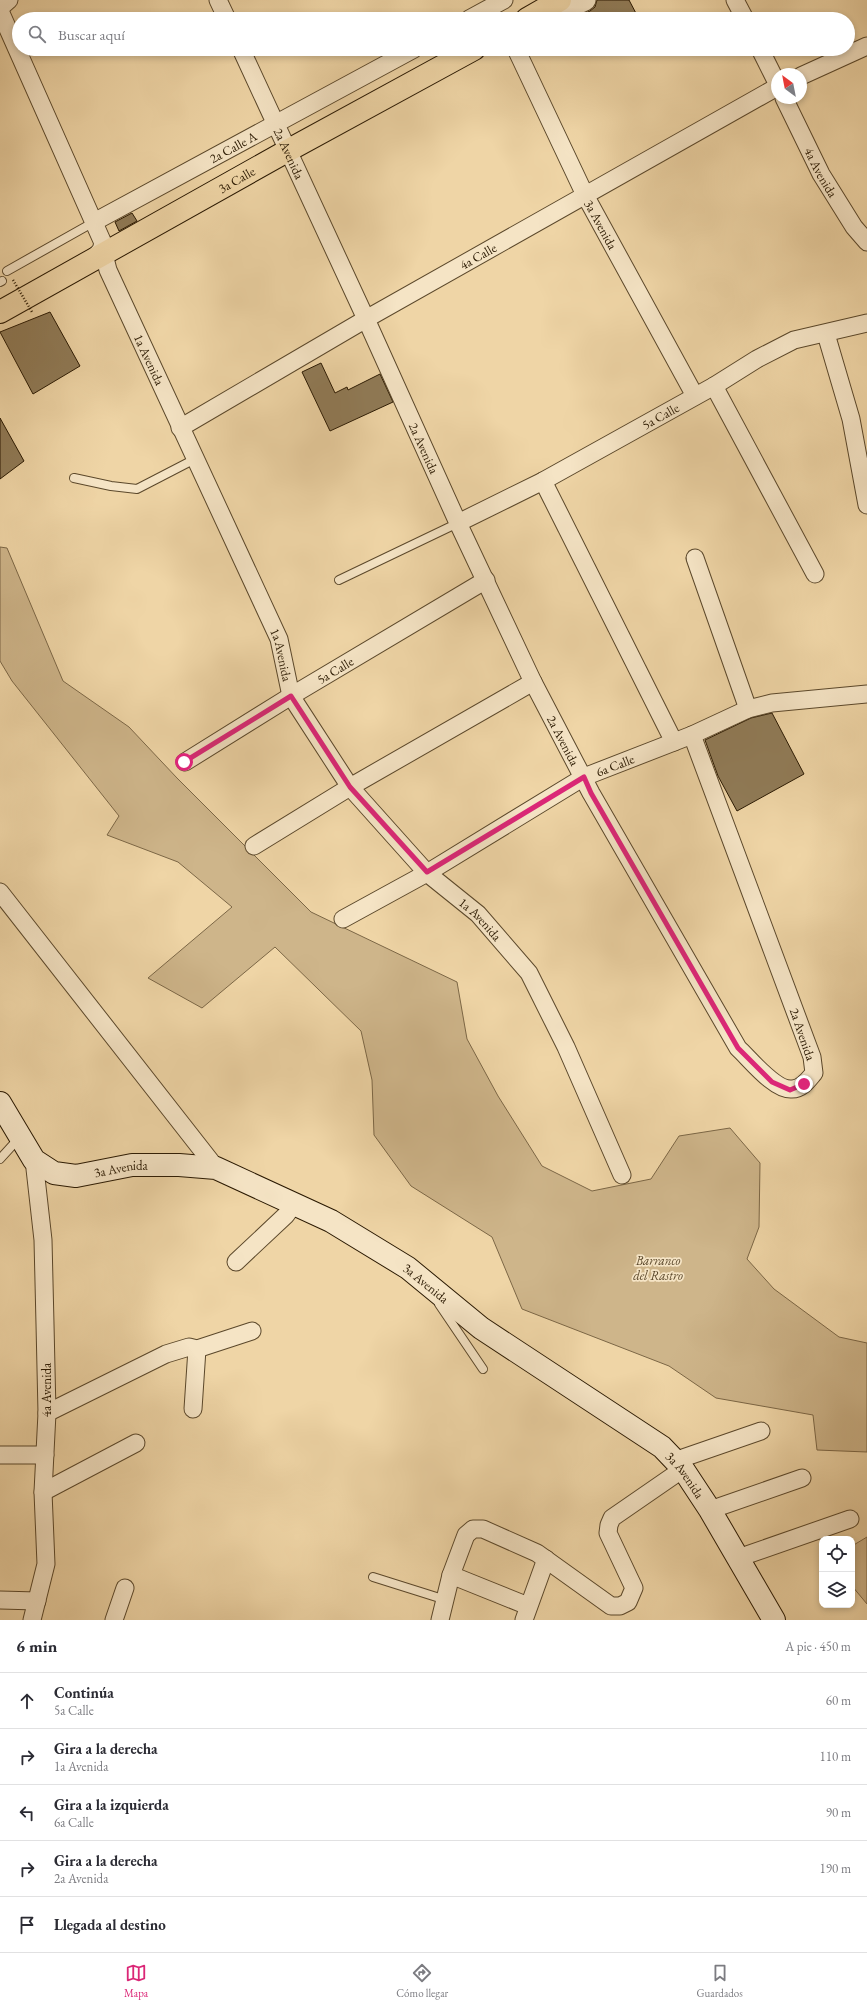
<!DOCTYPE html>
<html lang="es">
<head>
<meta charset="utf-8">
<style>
	body { margin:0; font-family:"EB Garamond",serif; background:#f7f7f7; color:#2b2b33 }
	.controls { position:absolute; right:12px; bottom:12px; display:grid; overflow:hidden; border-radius:8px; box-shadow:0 2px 6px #0003 }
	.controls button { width:36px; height:36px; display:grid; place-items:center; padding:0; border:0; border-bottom:1px solid #e1e1e2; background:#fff; color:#2b2b33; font:20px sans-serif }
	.compass { position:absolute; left:771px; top:68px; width:36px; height:36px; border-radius:50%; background:#fff; box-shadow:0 2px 6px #0003; rotate:328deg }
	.stop { position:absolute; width:12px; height:12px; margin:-9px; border:3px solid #db2777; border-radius:50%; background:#fff }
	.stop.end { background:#db2777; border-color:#fff; box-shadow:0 1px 4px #0008 }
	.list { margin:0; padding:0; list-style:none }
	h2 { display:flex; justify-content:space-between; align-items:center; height:52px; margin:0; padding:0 16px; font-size:17px }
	h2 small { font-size:13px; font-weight:400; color:#7c7c81 }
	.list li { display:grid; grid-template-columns:26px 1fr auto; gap:12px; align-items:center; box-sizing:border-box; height:56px; padding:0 16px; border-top:1px solid #e1e1e2 }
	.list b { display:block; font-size:15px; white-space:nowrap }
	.list p { margin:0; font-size:13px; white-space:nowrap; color:#7c7c81 }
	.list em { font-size:13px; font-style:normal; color:#7c7c81 }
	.icon { flex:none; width:22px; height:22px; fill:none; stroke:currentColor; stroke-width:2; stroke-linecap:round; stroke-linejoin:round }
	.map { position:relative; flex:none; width:867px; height:1620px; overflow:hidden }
	.search { position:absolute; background:#fff; box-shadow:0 2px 6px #0003; left:12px; right:12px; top:12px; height:44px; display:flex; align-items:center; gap:10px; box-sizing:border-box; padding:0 14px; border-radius:22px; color:#7c7c81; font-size:15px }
	.sheet { height:332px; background:#fff }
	nav { display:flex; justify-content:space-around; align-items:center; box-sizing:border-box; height:56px; border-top:1px solid #e1e1e2; background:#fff; font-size:11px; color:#7c7c81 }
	nav a { display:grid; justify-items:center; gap:2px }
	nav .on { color:#db2777 }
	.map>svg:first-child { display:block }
	.green { fill:#ceb58a; stroke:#7c6746 }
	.building { fill:#907b57; stroke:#2a1902 }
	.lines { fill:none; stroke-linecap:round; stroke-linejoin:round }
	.service-casing { stroke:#5b482b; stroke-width:10 }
	.minor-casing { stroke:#5b482b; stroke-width:19 }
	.tertiary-casing { stroke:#5b482b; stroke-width:23 }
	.secondary-casing { stroke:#2a1902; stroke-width:24 }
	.primary-casing { stroke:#2a1902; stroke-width:24 }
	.service { stroke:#f5e4c5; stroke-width:8 }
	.minor { stroke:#f5e4c5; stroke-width:17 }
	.tertiary { stroke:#f5e4c5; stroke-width:21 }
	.secondary { stroke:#f5e4c5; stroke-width:22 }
	.primary { stroke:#efd5a6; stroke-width:22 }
	.path-bridge { stroke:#2a1902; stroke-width:2.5; stroke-dasharray:1 2; stroke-linecap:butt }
	.route { stroke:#db2777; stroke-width:5 }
	.labels { text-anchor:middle; stroke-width:3.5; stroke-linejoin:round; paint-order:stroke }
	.street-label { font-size:13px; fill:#2a1902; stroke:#f5e4c5 }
	.park-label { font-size:13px; font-style:italic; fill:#5b482b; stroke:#f5e4c5 }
</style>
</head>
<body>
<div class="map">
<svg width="867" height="1620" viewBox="0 0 867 1620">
	<rect width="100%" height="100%" fill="#efd5a6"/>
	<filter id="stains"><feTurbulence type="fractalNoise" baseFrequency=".005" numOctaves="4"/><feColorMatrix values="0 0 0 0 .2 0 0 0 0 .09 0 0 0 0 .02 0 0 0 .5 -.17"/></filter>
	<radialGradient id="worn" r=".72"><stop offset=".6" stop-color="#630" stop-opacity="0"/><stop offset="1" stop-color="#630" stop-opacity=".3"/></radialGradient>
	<g class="green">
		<path d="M0 547 7 548 63 681 129 727 177 778 311 912 457 982 467 1039 498 1096 542 1166 592 1191 651 1179 679 1136 730 1128 760 1163 759 1227 747 1259 774 1289 839 1337 867 1343V1452L817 1450 813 1415 716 1398 669 1366 522 1309 492 1237 411 1186 374 1135 372 1080 361 1031 275 947 202 1008 148 978 232 907 178 862 107 835 119 816 12 681 0 661Z"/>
		<path d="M867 1537V1604L852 1586V1546Z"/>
	</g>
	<g class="building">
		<path d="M597 0H629L639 19H573L590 11 595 7Z"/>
		<path d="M132 213 137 221 119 231 115 222Z"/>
		<path d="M50 312 80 366 33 394 0 332Z"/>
		<path d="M321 363 335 393 347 387 348 390 380 374 393 402 330 431 302 372Z"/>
		<path d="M0 418 24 461 0 479Z"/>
		<path d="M772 713 804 774 737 811 718 776 705 740 751 718Z"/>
	</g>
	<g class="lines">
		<defs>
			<g id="service">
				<path d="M7 271 94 222"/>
				<path d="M0 282 2 281"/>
				<path d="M74 478 111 486 137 489 195 459"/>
				<path d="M339 580 458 523"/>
				<path d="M0 1159 20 1137"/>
				<path d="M439 1304 483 1369"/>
				<path d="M373 1577 446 1600"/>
			</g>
			<g id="minor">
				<path d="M218 0 227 19"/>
				<path d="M735 0 745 19"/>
				<path d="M0 8 9 0"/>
				<path d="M0 11 103 243 101 250 92 260"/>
				<path d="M469 19 504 0"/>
				<path id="s1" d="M241 49 366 319 458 523 533 682 591 793 738 1048C750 1059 775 1091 792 1089 802 1089 808 1080 814 1073L812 1057 692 735"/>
				<path id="s2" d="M516 49 585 195 695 396"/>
				<path d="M760 49 777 83"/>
				<path d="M801 76 867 46"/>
				<path id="s3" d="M784 98 821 174 854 227 867 242"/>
				<path id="s4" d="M94 222 414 49"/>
				<path id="s5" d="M104 254 108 270 279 639 291 696 350 787 427 873 478 914 529 973 566 1047 622 1175"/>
				<path d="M826 334 851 419 867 505"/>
				<path d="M714 386 815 574"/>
				<path id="s6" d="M180 428 366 319 777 87"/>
				<path d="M543 481 674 742"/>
				<path id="s7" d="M458 523 543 481 714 386 757 359 794 340 867 323"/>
				<path d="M695 558 748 709"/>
				<path id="s8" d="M185 762 291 696 486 580"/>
				<path d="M254 846 350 787 533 682"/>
				<path d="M0 892 216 1168"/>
				<path id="s9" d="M343 919 427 873 584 777 692 735 748 709 772 703 867 694"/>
				<path d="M236 1262 286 1215 294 1204"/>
				<path d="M193 1409 197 1349"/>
				<path d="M47 1413 166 1354 189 1347 197 1349 252 1331"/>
				<path d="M0 1455H45"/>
				<path d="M677 1460 761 1431"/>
				<path d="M43 1492 136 1443"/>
				<path d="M710 1510 802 1478"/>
				<path d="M738 1558 850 1519"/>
				<path d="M451 1575 528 1606"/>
				<path d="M0 1600 37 1601"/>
				<path d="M32 1620 46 1564 43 1492 47 1413 45 1324 43 1240 34 1160"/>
				<path d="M114 1620 125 1588"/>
				<path d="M440 1620 451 1575 466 1535 473 1529H483L537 1553 611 1606H620L628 1602 634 1588 608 1533 609 1525 612 1518 683 1469"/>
				<path d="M524 1620 546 1559"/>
			</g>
			<path id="tertiary" d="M544 19 585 0"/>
			<g id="secondary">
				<path id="s10" d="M0 1103 34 1160 54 1173 76 1176 132 1165H179L216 1168 331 1221 408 1268 481 1328 662 1447 683 1469 710 1510 774 1620"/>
			</g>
			<g id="primary">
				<path d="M527 19 560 0"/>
				<path id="s11" d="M0 312 287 151 474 49"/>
			</g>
		</defs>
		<use href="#service" class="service-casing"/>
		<use href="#minor" class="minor-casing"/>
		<use href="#tertiary" class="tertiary-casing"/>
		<use href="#secondary" class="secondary-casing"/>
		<use href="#primary" class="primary-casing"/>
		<use href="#service" class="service"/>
		<use href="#minor" class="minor"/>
		<use href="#tertiary" class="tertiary"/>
		<use href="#secondary" class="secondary"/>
		<use href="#primary" class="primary"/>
		<path class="path-bridge" d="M13 280 32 312"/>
	</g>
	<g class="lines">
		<path class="route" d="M184 762 291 696 350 787 427 872 584 777 591 793 738 1048 772 1082 790 1090 804 1084"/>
	</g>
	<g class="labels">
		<g class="street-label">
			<text dy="5" stroke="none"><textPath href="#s4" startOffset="158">2a Calle A</textPath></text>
			<text dy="5" stroke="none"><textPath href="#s1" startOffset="115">2a Avenida</textPath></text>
			<text dy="5" stroke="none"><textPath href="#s3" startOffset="83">4a Avenida</textPath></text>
			<text dy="5" stroke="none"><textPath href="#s11" startOffset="271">3a Calle</textPath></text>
			<text dy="5" stroke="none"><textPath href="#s2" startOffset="195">3a Avenida</textPath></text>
			<text dy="5" stroke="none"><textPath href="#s6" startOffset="344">4a Calle</textPath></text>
			<text dy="5" stroke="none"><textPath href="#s5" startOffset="115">1a Avenida</textPath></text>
			<text dy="5" stroke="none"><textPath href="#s7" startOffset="229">5a Calle</textPath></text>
			<text dy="5" stroke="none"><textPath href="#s1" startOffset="439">2a Avenida</textPath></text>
			<text dy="5" stroke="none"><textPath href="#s5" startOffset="439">1a Avenida</textPath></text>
			<text dy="5" stroke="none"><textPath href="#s8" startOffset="176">5a Calle</textPath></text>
			<text dy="5" stroke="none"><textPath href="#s1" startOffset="763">2a Avenida</textPath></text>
			<text dy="5" stroke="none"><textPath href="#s9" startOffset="313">6a Calle</textPath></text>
			<text dy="5" stroke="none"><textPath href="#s5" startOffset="776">1a Avenida</textPath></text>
			<text transform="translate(803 1034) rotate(71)" y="5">2a Avenida</text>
			<text dy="5" stroke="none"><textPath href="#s10" startOffset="158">3a Avenida</textPath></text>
			<text dy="5" stroke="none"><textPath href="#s10" startOffset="494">3a Avenida</textPath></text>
			<text transform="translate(46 1390) rotate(-90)" y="5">4a Avenida</text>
			<text dy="5" stroke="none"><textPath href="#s10" startOffset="818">3a Avenida</textPath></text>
		</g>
		<g class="park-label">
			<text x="658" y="1265">Barranco<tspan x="658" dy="15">del Rastro</tspan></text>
		</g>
	</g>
	<rect width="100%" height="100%" filter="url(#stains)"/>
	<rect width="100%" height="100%" fill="url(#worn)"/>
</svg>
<div class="controls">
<button><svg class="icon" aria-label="locate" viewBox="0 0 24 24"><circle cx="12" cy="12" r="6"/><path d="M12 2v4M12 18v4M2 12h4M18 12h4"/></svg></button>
<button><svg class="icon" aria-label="layers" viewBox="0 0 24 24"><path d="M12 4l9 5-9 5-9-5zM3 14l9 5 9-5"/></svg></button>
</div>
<svg class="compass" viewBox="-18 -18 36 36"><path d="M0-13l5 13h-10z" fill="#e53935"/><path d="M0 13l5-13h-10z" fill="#7c7c81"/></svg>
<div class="stop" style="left:184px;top:762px"></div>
<div class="stop end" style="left:804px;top:1084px"></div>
<div class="search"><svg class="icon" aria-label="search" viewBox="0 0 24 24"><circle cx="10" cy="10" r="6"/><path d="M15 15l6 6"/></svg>Buscar aquí</div>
</div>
<section class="sheet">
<h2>6 min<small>A pie · 450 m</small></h2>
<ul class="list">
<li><svg class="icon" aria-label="ahead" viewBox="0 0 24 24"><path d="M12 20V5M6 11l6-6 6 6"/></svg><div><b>Continúa</b><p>5a Calle</p></div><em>60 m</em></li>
<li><svg class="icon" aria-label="right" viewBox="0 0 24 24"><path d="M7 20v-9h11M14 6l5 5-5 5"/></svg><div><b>Gira a la derecha</b><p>1a Avenida</p></div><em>110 m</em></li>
<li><svg class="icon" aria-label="left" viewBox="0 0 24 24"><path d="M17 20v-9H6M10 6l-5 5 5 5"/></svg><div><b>Gira a la izquierda</b><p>6a Calle</p></div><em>90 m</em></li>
<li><svg class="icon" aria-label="right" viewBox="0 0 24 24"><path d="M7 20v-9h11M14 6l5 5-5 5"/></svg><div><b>Gira a la derecha</b><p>2a Avenida</p></div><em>190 m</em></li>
<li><svg class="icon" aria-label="arrive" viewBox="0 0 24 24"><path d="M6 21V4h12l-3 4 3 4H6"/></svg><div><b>Llegada al destino</b></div></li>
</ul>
</section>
<nav>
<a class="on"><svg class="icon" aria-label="map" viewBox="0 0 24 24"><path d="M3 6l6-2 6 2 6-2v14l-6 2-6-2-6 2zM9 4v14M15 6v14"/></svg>Mapa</a>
<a><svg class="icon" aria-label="directions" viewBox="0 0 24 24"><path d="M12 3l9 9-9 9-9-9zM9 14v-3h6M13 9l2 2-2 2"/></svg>Cómo llegar</a>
<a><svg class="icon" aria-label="saved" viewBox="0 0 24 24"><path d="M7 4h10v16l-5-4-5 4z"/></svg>Guardados</a>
</nav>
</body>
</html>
